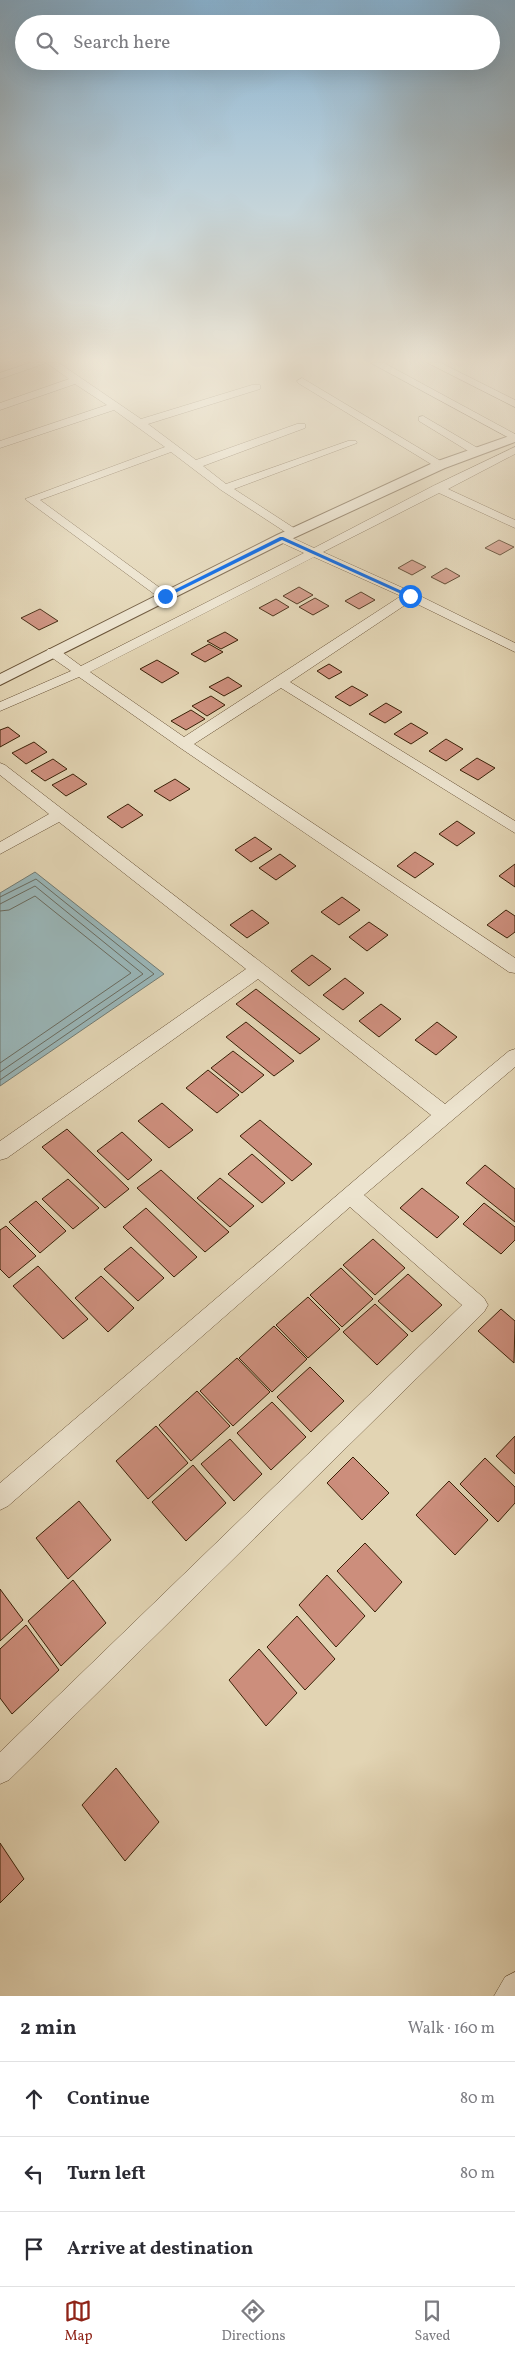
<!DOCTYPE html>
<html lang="en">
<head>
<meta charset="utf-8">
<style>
	body { margin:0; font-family:Vollkorn,serif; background:#f7f7f7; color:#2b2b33 }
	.stop { position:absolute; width:15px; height:15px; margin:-11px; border:4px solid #1a73e8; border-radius:50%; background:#fff }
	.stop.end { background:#1a73e8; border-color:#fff; box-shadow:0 1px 5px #0008 }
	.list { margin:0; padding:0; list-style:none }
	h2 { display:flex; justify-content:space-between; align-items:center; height:65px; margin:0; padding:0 20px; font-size:21px }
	h2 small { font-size:16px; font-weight:400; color:#7c7c81 }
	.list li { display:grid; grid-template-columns:32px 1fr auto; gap:15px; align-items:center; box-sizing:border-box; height:75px; padding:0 20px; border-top:1px solid #e1e1e2 }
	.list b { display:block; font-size:19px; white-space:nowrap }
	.list em { font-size:16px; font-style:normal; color:#7c7c81 }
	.icon { flex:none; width:28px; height:28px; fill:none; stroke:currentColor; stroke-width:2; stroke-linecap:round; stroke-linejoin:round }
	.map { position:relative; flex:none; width:515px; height:1996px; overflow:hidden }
	.search { position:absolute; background:#fff; box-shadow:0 5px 20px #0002; left:15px; right:15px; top:15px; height:55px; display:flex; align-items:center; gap:12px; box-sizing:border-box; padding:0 18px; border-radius:28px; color:#7c7c81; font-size:19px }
	.sheet { height:290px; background:#fff }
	nav { display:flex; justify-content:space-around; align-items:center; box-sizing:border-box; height:70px; border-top:1px solid #e1e1e2; background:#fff; font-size:14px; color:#7c7c81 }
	nav a { display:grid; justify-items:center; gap:2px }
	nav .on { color:#8f2418 }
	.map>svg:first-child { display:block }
	.water { fill:#99b5b7; stroke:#737a71 }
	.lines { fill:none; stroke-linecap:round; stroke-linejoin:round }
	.shore { stroke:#6a6b5f; stroke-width:1 }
	.building { fill:#cc8e7c; stroke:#3b2107 }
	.minor-casing { stroke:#654e32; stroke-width:1 }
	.tertiary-casing { stroke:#654e32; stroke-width:2 }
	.minor { fill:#ece3ce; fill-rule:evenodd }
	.tertiary { fill:#ece3ce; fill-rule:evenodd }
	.route { fill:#1a73e8 }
</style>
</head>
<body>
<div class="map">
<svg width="515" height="1996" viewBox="0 0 515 1996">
	<rect width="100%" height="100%" fill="#e2d4b3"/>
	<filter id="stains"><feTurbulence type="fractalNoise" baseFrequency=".004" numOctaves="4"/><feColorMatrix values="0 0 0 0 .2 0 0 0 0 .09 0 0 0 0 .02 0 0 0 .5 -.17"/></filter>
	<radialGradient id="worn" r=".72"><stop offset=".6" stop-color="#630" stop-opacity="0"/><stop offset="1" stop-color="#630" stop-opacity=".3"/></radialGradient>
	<path class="water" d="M35 872 164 974 0 1086V893Z"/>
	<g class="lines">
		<g class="shore">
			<path d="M0 897 36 879 154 974 0 1080"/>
			<path d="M0 904 35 886 143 974 0 1072"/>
			<path d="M0 911 9 910 35 896 131 973 0 1063"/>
		</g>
	</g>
	<g class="building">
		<path d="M499 540 514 547 500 555 485 548Z"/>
		<path d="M412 560 426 567 412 575 398 568Z"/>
		<path d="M446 568 460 576 445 584 431 577Z"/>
		<path d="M299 587 313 595 297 604 283 596Z"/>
		<path d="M361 592 375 600 359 609 345 601Z"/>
		<path d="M315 598 329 606 313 615 299 607Z"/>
		<path d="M276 599 289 607 273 616 259 608Z"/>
		<path d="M40 609 58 621 39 630 21 618Z"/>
		<path d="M225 632 238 640 221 649 207 641Z"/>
		<path d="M209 644 223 652 205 662 191 654Z"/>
		<path d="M157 660 179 673 162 683 140 669Z"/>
		<path d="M329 664 342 672 329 679 317 671Z"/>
		<path d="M228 677 242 686 224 696 209 687Z"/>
		<path d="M352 686 368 695 350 706 335 697Z"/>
		<path d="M211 696 225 705 207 716 192 706Z"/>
		<path d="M386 703 402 712 385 723 369 714Z"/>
		<path d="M191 710 205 719 186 730 171 721Z"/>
		<path d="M411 723 428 733 411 744 394 734Z"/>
		<path d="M8 727 20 736 0 747V730Z"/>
		<path d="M446 739 463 749 446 761 429 751Z"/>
		<path d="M34 742 47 752 26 764 12 753Z"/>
		<path d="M477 758 495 768 478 780 460 770Z"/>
		<path d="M53 759 67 769 45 781 31 771Z"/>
		<path d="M73 774 87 784 66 796 52 785Z"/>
		<path d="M175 779 190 789 170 801 154 791Z"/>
		<path d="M128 804 143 815 122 828 107 817Z"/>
		<path d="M457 821 475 833 457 846 439 834Z"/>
		<path d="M255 837 272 849 251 862 235 850Z"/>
		<path d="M415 852 434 864 415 878 397 866Z"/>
		<path d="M280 854 296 866 276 880 259 868Z"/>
		<path d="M515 864V887L499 876Z"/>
		<path d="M342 897 360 910 339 925 321 912Z"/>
		<path d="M252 910 269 923 247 938 230 925Z"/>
		<path d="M506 910 515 916V932L507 938 487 925Z"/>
		<path d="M369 922 388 935 367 951 349 937Z"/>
		<path d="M312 955 331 969 309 986 291 971Z"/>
		<path d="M345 978 364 993 343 1010 323 995Z"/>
		<path d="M256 989 320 1039 300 1054 236 1004Z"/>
		<path d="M381 1004 401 1019 379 1037 359 1021Z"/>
		<path d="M246 1022 294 1061 274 1076 226 1037Z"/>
		<path d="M437 1022 457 1037 436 1055 415 1040Z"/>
		<path d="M233 1051 264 1075 242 1093 211 1068Z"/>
		<path d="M208 1070 239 1095 217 1113 186 1088Z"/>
		<path d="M162 1103 193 1130 169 1148 138 1121Z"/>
		<path d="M260 1120 312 1164 292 1181 240 1136Z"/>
		<path d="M67 1129 129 1189 105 1208 42 1147Z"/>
		<path d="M122 1132 152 1160 128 1180 97 1151Z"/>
		<path d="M252 1154 285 1183 262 1203 228 1174Z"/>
		<path d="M485 1165 515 1189V1222L466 1183Z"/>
		<path d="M161 1170 229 1232 205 1252 137 1188Z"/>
		<path d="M220 1178 254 1206 230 1227 197 1198Z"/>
		<path d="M68 1179 99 1208 73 1229 42 1199Z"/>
		<path d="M422 1188 459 1217 437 1238 400 1208Z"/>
		<path d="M36 1201 66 1231 40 1253 9 1222Z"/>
		<path d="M484 1203 515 1227V1240L501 1254 463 1224Z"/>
		<path d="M146 1208 197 1257 174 1277 123 1227Z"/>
		<path d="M6 1226 36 1256 9 1278 0 1269V1230Z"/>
		<path d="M373 1239 405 1268 375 1295 343 1265Z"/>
		<path d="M131 1247 164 1278 138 1301 104 1269Z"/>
		<path d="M38 1266 88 1319 63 1339 13 1286Z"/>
		<path d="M341 1268 373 1299 342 1327 310 1295Z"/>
		<path d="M408 1274 442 1305 412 1332 378 1301Z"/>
		<path d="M101 1276 134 1308 108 1332 75 1298Z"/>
		<path d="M308 1297 340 1329 308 1358 276 1325Z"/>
		<path d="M375 1304 408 1335 377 1365 343 1332Z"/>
		<path d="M501 1309 515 1321 514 1363 478 1331Z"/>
		<path d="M274 1326 307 1359 272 1392 239 1358Z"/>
		<path d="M237 1358 270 1392 233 1426 200 1391Z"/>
		<path d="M310 1367 344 1401 311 1432 277 1397Z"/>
		<path d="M197 1391 230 1426 191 1461 159 1425Z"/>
		<path d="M272 1402 306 1437 271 1470 237 1433Z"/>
		<path d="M156 1426 188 1463 148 1499 116 1461Z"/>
		<path d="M515 1436V1474L496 1456Z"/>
		<path d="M230 1439 262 1474 234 1501 201 1464Z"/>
		<path d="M353 1457 389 1493 362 1520 327 1483Z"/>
		<path d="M485 1458 515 1487V1503L498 1522 460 1484Z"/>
		<path d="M193 1465 226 1503 186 1541 152 1502Z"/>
		<path d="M449 1481 488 1520 455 1555 416 1515Z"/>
		<path d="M79 1501 111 1540 68 1579 36 1538Z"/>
		<path d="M365 1543 402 1582 375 1612 337 1571Z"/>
		<path d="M327 1575 365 1616 336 1647 299 1605Z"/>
		<path d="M73 1580 106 1623 61 1666 28 1621Z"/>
		<path d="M0 1589 23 1620 0 1641Z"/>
		<path d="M297 1616 335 1659 305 1690 267 1647Z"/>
		<path d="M26 1625 59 1670 12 1714 0 1698V1649Z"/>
		<path d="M259 1649 297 1693 266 1726 229 1680Z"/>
		<path d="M116 1768 159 1822 125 1861 82 1805Z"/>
		<path d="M0 1843 24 1879 0 1903Z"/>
	</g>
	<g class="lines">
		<defs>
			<g id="minor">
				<path d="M30 363H46L0 379V373Z"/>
				<path d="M47 363H59L141 419 252 385H260V389L148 424 196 460 297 424H305V428L203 466 226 484 348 441H356L357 443 234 489 297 530 299 533 293 537 221 490 171 452 40 500 171 596 169 599H161L25 499 165 447 114 410 0 448V441L107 405 75 384 0 410V403L69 379Z"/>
				<path d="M371 363H384L515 434V441Z"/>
				<path d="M428 363H441L515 400V407Z"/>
				<path d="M302 378 444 463 446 465 444 467H436L298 383 297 381Z"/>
				<path d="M423 416 481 450 482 452 481 454H473L419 421V417Z"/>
				<path d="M515 447V454L448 489 515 520V528L439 493 323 552 414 593 515 643V652L411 601 290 682 515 821V833L281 688 194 744 515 958V973L509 972 179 747 79 677 0 711V702L71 671 48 655 46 652 48 649H58L81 666 304 553 278 541 276 538 278 535H286L314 548 433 486ZM314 557 401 596 184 737 90 672Z"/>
				<path d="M0 763 5 765 445 1104 509 1051 515 1049V1067L364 1195 484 1298 488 1305 484 1312 9 1780 0 1784V1752L462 1305 350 1207 8 1506 0 1510V1483L431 1115 258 979 7 1158 0 1160V1141L246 969 59 822 0 854V842L49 814 0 775Z"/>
				<path d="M515 1972V1996H494L505 1977Z"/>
			</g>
			<path id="tertiary" d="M515 434V442L445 468 287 541 0 685V674L277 535 435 462Z"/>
		</defs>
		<use href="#minor" class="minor-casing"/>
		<use href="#tertiary" class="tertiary-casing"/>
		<use href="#minor" class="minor"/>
		<use href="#tertiary" class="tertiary"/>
	</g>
	<linearGradient id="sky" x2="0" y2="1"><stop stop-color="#88b4d4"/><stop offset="0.56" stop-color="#f2ecdd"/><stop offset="1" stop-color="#f2ecdd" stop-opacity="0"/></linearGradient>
	<rect width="515" height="643" fill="url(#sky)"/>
	<path class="route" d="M280 537H283L413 596 408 597 282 540 167 597 162 596Z"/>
	<rect width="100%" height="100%" filter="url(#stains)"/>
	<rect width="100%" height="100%" fill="url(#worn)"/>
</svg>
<div class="stop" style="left:410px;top:596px"></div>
<div class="stop end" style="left:165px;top:596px"></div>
<div class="search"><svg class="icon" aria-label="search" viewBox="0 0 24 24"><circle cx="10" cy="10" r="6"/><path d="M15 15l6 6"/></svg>Search here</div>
</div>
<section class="sheet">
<h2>2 min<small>Walk · 160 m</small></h2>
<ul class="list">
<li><svg class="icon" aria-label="ahead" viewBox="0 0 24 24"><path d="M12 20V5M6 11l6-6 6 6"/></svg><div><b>Continue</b></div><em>80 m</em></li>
<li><svg class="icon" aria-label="left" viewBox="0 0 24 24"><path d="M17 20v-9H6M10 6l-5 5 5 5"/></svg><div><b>Turn left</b></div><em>80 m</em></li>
<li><svg class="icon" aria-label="arrive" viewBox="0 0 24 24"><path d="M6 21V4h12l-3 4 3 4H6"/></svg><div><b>Arrive at destination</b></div></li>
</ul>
</section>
<nav>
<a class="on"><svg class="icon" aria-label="map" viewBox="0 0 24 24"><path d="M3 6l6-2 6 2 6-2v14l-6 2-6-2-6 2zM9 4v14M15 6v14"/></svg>Map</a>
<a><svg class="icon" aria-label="directions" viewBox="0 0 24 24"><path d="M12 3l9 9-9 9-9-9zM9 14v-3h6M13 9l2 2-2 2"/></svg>Directions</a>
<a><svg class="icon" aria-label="saved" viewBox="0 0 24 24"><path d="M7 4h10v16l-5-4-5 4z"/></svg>Saved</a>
</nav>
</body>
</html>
